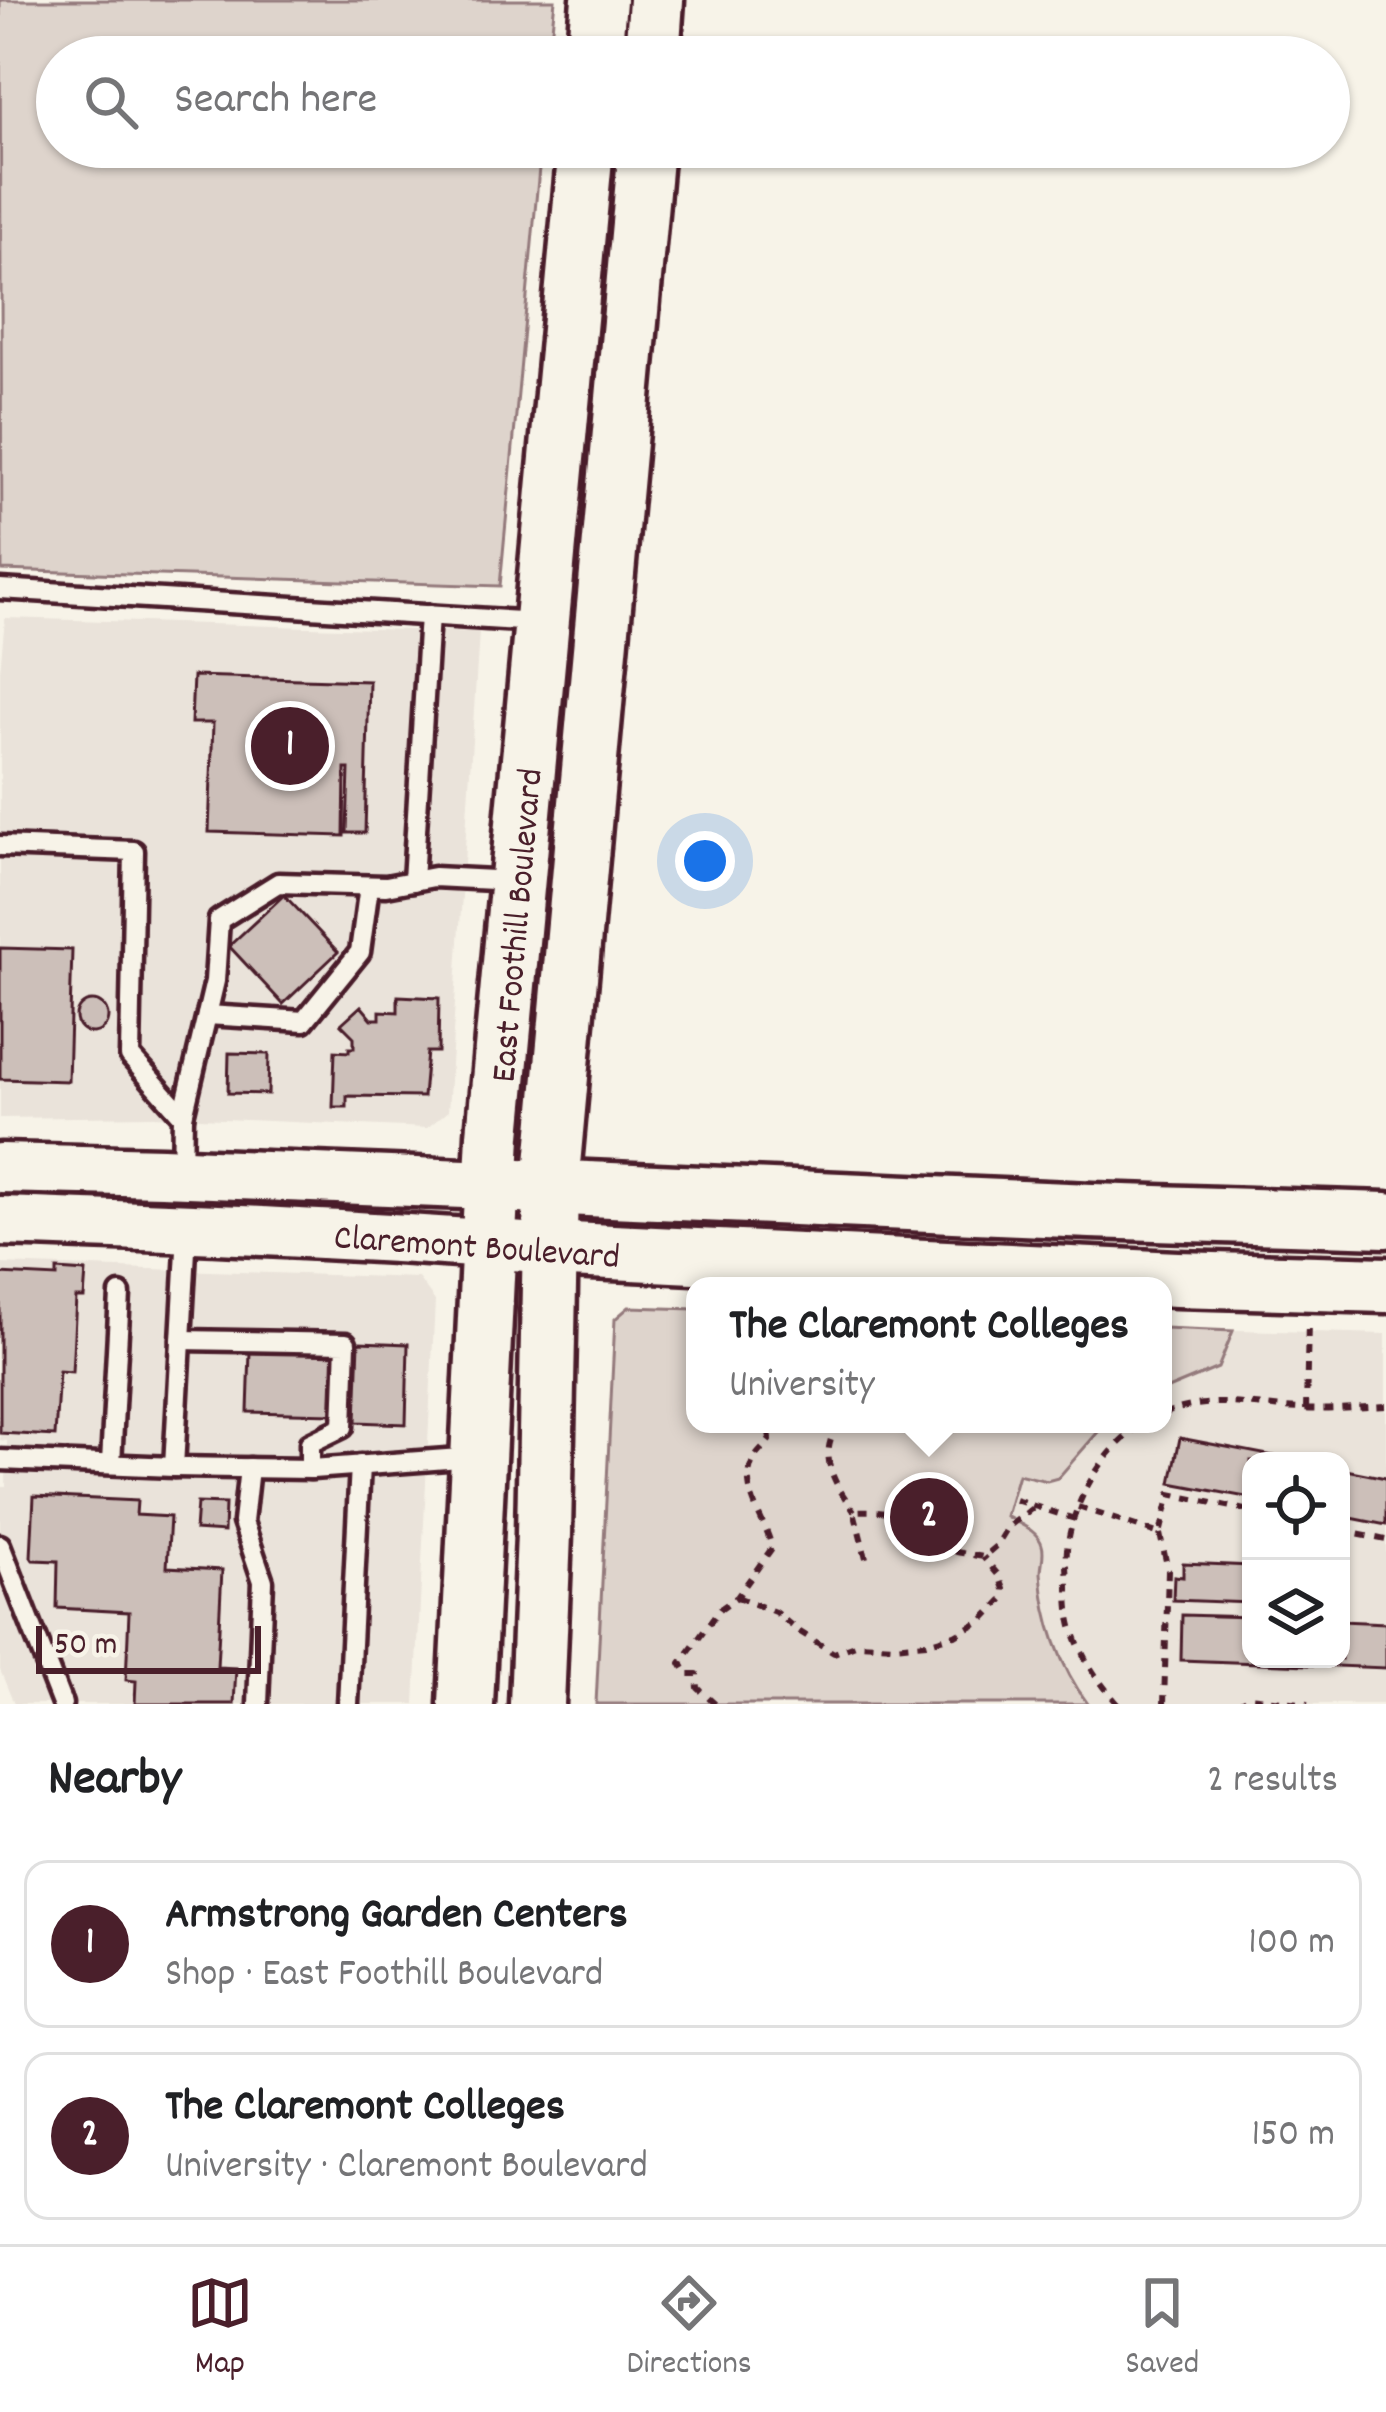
<!DOCTYPE html>
<html lang="en">
<head>
<meta charset="utf-8">
<style>
	body { margin:0; font-family:Dekko,sans-serif; background:#f2f2f2; color:#202124 }
	.controls { position:absolute; right:36px; bottom:36px; display:grid; overflow:hidden; border-radius:24px; box-shadow:0 3px 9px #0004 }
	.controls button { width:108px; height:108px; display:grid; place-items:center; padding:0; border:0; border-bottom:3px solid #e0e0e0; background:#fff; color:#202124; font:60px sans-serif }
	.scale { position:absolute; left:36px; bottom:30px; width:225px; box-sizing:border-box; padding-left:12px; border:6px solid #4a1f2b; border-top:0; font-size:33px; line-height:42px; white-space:nowrap; color:#4a1f2b; -webkit-text-stroke:9px #f7f3e8; paint-order:stroke }
	.you { position:absolute; left:705px; top:861px; width:42px; height:42px; margin:-30px; border:9px solid #fff; border-radius:50%; background:#1a73e8; box-shadow:0 0 0 18px #1a73e833 }
	.badge { display:grid; place-items:center; width:78px; height:78px; border-radius:50%; background:#4a1f2b; color:#fff; font-size:39px; font-weight:700 }
	.pin { position:absolute; translate:-50% -50%; border:6px solid #fff; box-shadow:0 3px 12px #0006 }
	.popup { position:absolute; left:686px; top:1277px; width:486px; height:156px; box-sizing:border-box; display:grid; place-content:center; border-radius:24px; background:#fff; filter:drop-shadow(0 3px 9px #0005); font-size:39px; white-space:nowrap; color:#757577 }
	.popup b { font-size:45px; color:#202124 }
	.popup::after { content:''; position:absolute; left:50%; top:100%; margin-left:-24px; border:24px solid transparent; border-top-color:#fff }
	.list { margin:0; padding:0; list-style:none }
	h2 { display:flex; justify-content:space-between; align-items:center; height:156px; margin:0; padding:0 48px; font-size:51px }
	h2 small { font-size:39px; font-weight:400; color:#757577 }
	.list li { display:grid; grid-template-columns:78px 1fr auto; gap:36px; align-items:center; box-sizing:border-box; height:168px; margin:0 24px 24px; padding:0 24px; border:3px solid #e0e0e0; border-radius:24px }
	.list b { display:block; font-size:45px; white-space:nowrap }
	.list p { margin:0; font-size:39px; white-space:nowrap; color:#757577 }
	.list em { font-size:39px; font-style:normal; color:#757577 }
	.icon { flex:none; width:66px; height:66px; fill:none; stroke:currentColor; stroke-width:2; stroke-linecap:round; stroke-linejoin:round }
	.map { position:relative; flex:none; width:1386px; height:1704px; overflow:hidden }
	.search { position:absolute; background:#fff; box-shadow:0 3px 9px #0004; left:36px; right:36px; top:36px; height:132px; display:flex; align-items:center; gap:30px; box-sizing:border-box; padding:0 42px; border-radius:66px; color:#757577; font-size:45px }
	.sheet { height:540px; background:#fff }
	nav { display:flex; justify-content:space-around; align-items:center; box-sizing:border-box; height:168px; border-top:3px solid #e0e0e0; background:#fff; font-size:33px; color:#757577 }
	nav a { display:grid; justify-items:center; gap:6px }
	nav .on { color:#4a1f2b }
	.map>svg:first-child { display:block }
	.built { fill:#eae3da; fill-rule:evenodd }
	.green { fill:#ded4cc; stroke:#947a7c; stroke-width:3 }
	.building { fill:#ccbfb9; stroke:#4a1f2b; stroke-width:3 }
	.lines { fill:none; stroke-linecap:round; stroke-linejoin:round }
	.lane-casing { stroke:#4a1f2b; stroke-width:27 }
	.secondary-casing { stroke:#4a1f2b; stroke-width:57 }
	.primary-casing { stroke:#4a1f2b; stroke-width:63 }
	.path { stroke:#4a1f2b; stroke-width:6; stroke-dasharray:9 9; stroke-linecap:butt }
	.lane { stroke:#f7f3e8; stroke-width:18 }
	.secondary { stroke:#f7f3e8; stroke-width:48 }
	.primary { stroke:#f7f3e8; stroke-width:54 }
	.labels { text-anchor:middle; stroke-width:10; stroke-linejoin:round; paint-order:stroke }
	.street-label { font-size:36px; fill:#4a1f2b; stroke:#f7f3e8 }
</style>
</head>
<body>
<div class="map">
<svg width="1386" height="1704" viewBox="0 0 1386 1704">
	<rect width="100%" height="100%" fill="#f7f3e8"/>
	<filter id="ink" filterUnits="userSpaceOnUse"><feTurbulence type="fractalNoise" baseFrequency=".00833" numOctaves="2"/><feDisplacementMap in="SourceGraphic" scale="24" xChannelSelector="R" yChannelSelector="G"/><feConvolveMatrix kernelMatrix="1 2 1 2 8 2 1 2 1" color-interpolation-filters="sRGB"/></filter>
	<g filter="url(#ink)">
		<g class="built">
			<path d="M5 618 479 632 448 1111 427 1128 153 1116 0 1118V671Z"/>
			<path d="M0 1264 418 1278 435 1301 415 1704H14L0 1670V1487H6L7 1441 0 1440Z"/>
			<path d="M629 1307 695 1309V1424H1163V1328L1386 1334V1704H596L615 1319ZM1251 1461H1341V1659H1251Z"/>
		</g>
		<g class="green">
			<path d="M0 0H555L549 57H57V147H541L500 586 2 570Z"/>
			<path d="M629 1307 695 1309V1424H1105L1058 1478 1047 1481 1018 1474 1006 1516C1017 1523 1038 1530 1042 1545 1045 1553 1041 1564 1041 1573 1044 1620 1060 1667 1088 1704H596L615 1319Z"/>
			<path d="M1163 1328 1233 1331 1218 1368 1163 1391Z"/>
		</g>
		<g class="building">
			<path d="M193 676 369 681 365 833H347L349 769H345L344 836 209 832 213 723H191Z"/>
			<path d="M284 895 338 952 283 1004 229 946Z"/>
			<path d="M0 948 72 950 68 1081 0 1079Z"/>
			<path d="M398 996 439 998 438 1052H427L423 1097 347 1096V1107H333L335 1051 349 1052V1048H354V1037L341 1024 361 1006 372 1019H380V1011L398 1012Z"/>
			<circle cx="92" cy="1017" r="16"/>
			<path d="M229 1053 269 1054 268 1094 228 1093Z"/>
			<path d="M57 1270 86 1272 84 1298H76L72 1372 59 1371 55 1436 0 1433V1274L57 1277Z"/>
			<path d="M359 1342 408 1344 406 1424 356 1422Z"/>
			<path d="M250 1351 336 1354 334 1414 248 1412Z"/>
			<path d="M1180 1438 1299 1461H1251V1498L1171 1483Z"/>
			<path d="M1341 1469 1386 1478V1525L1341 1516Z"/>
			<path d="M34 1496 137 1501 136 1515 170 1517 167 1567 222 1570 217 1667 236 1668 234 1704H135L136 1681 126 1680 129 1612 57 1608 58 1561 33 1560 31 1557Z"/>
			<path d="M197 1503 225 1504 224 1532 195 1530Z"/>
			<path d="M1183 1563 1251 1566V1603L1173 1600 1174 1576 1183 1577Z"/>
			<path d="M1182 1615 1251 1617V1659H1341V1621L1386 1623V1668L1181 1660Z"/>
		</g>
		<g class="lines">
			<defs>
				<g id="lane">
					<path d="M0 589 537 622"/>
					<path d="M0 846 134 851 130 1056 183 1116 182 1173"/>
					<path d="M413 881 429 615"/>
					<path d="M207 1015 304 1021 360 952 369 886"/>
					<path d="M183 1116 215 981 219 920 278 883 386 886 434 877 513 881"/>
					<path d="M187 1232 174 1467 312 1469 474 1457"/>
					<path d="M181 1340 346 1343 343 1427 310 1443V1469"/>
					<path d="M0 1460 174 1467"/>
					<path d="M111 1463 120 1294"/>
					<path d="M249 1468 243 1522 263 1581 258 1704"/>
					<path d="M0 1545 62 1704"/>
					<path d="M348 1704 360 1465"/>
				</g>
				<g id="secondary">
					<path d="M0 1168 162 1172 490 1185"/>
					<path d="M0 1221C183 1227 366 1234 549 1249"/>
				</g>
				<g id="primary">
					<path d="M594 57 599 0"/>
					<path d="M652 57 656 0"/>
					<path d="M519 1186 1091 1211 1386 1220"/>
					<path d="M549 1249 1177 1279 1386 1285"/>
					<path d="M466 1704 494 1135 586 147"/>
					<path d="M537 1704 544 1534 551 1186 646 147"/>
				</g>
			</defs>
			<use href="#lane" class="lane-casing"/>
			<use href="#secondary" class="secondary-casing"/>
			<use href="#primary" class="primary-casing"/>
			<g class="path">
				<path d="M1306 1410 1308 1322"/>
				<path d="M1163 1414C1216 1394 1249 1407 1302 1409 1330 1411 1358 1407 1386 1406"/>
				<path d="M789 1424 792 1426 802 1424"/>
				<path d="M839 1424C816 1456 835 1484 854 1511"/>
				<path d="M1015 1500 1075 1519"/>
				<path d="M1078 1507 1160 1534 1170 1494 1251 1511"/>
				<path d="M1341 1531 1386 1540"/>
				<path d="M1160 1534 1168 1570 1164 1704"/>
				<path d="M866 1558 854 1511C879 1510 902 1510 921 1528 928 1535 934 1543 944 1548 956 1553 970 1554 983 1557L997 1545 1008 1527 1035 1506"/>
				<path d="M737 1597 775 1612 797 1630 834 1653 858 1644 893 1646 926 1643 955 1635 984 1619 1003 1599 1004 1589 999 1576 983 1557"/>
				<path d="M715 1704 698 1688 697 1674H687L681 1663 720 1609 737 1597 772 1548C766 1520 740 1493 752 1463 755 1454 765 1447 770 1439L768 1424"/>
				<path d="M1118 1704C1100 1683 1083 1660 1074 1633 1069 1619 1068 1601 1068 1587 1068 1575 1066 1561 1067 1549 1073 1500 1102 1452 1142 1424"/>
				<path d="M1237 1704 1249 1697 1308 1704"/>
			</g>
			<use href="#lane" class="lane"/>
			<use href="#secondary" class="secondary"/>
			<use href="#primary" class="primary"/>
		</g>
	</g>
	<g class="labels">
		<g class="street-label">
			<text transform="translate(514 925) rotate(-85)" y="13">East Foothill Boulevard</text>
			<text transform="translate(477 1244) rotate(4)" y="13">Claremont Boulevard</text>
		</g>
	</g>
</svg>
<div class="controls">
<button><svg class="icon" aria-label="locate" viewBox="0 0 24 24"><circle cx="12" cy="12" r="6"/><path d="M12 2v4M12 18v4M2 12h4M18 12h4"/></svg></button>
<button><svg class="icon" aria-label="layers" viewBox="0 0 24 24"><path d="M12 4l9 5-9 5-9-5zM3 14l9 5 9-5"/></svg></button>
</div>
<div class="scale">50 m</div>
<div class="you"></div>
<div class="pin badge" style="left:290px;top:746px">1</div>
<div class="pin badge" style="left:929px;top:1517px">2</div>
<div class="popup"><b>The Claremont Colleges</b>University</div>
<div class="search"><svg class="icon" aria-label="search" viewBox="0 0 24 24"><circle cx="10" cy="10" r="6"/><path d="M15 15l6 6"/></svg>Search here</div>
</div>
<section class="sheet">
<h2>Nearby<small>2 results</small></h2>
<ul class="list">
<li><span class="badge">1</span><div><b>Armstrong Garden Centers</b><p>Shop · East Foothill Boulevard</p></div><em>100 m</em></li>
<li><span class="badge">2</span><div><b>The Claremont Colleges</b><p>University · Claremont Boulevard</p></div><em>150 m</em></li>
</ul>
</section>
<nav>
<a class="on"><svg class="icon" aria-label="map" viewBox="0 0 24 24"><path d="M3 6l6-2 6 2 6-2v14l-6 2-6-2-6 2zM9 4v14M15 6v14"/></svg>Map</a>
<a><svg class="icon" aria-label="directions" viewBox="0 0 24 24"><path d="M12 3l9 9-9 9-9-9zM9 14v-3h6M13 9l2 2-2 2"/></svg>Directions</a>
<a><svg class="icon" aria-label="saved" viewBox="0 0 24 24"><path d="M7 4h10v16l-5-4-5 4z"/></svg>Saved</a>
</nav>
</body>
</html>
